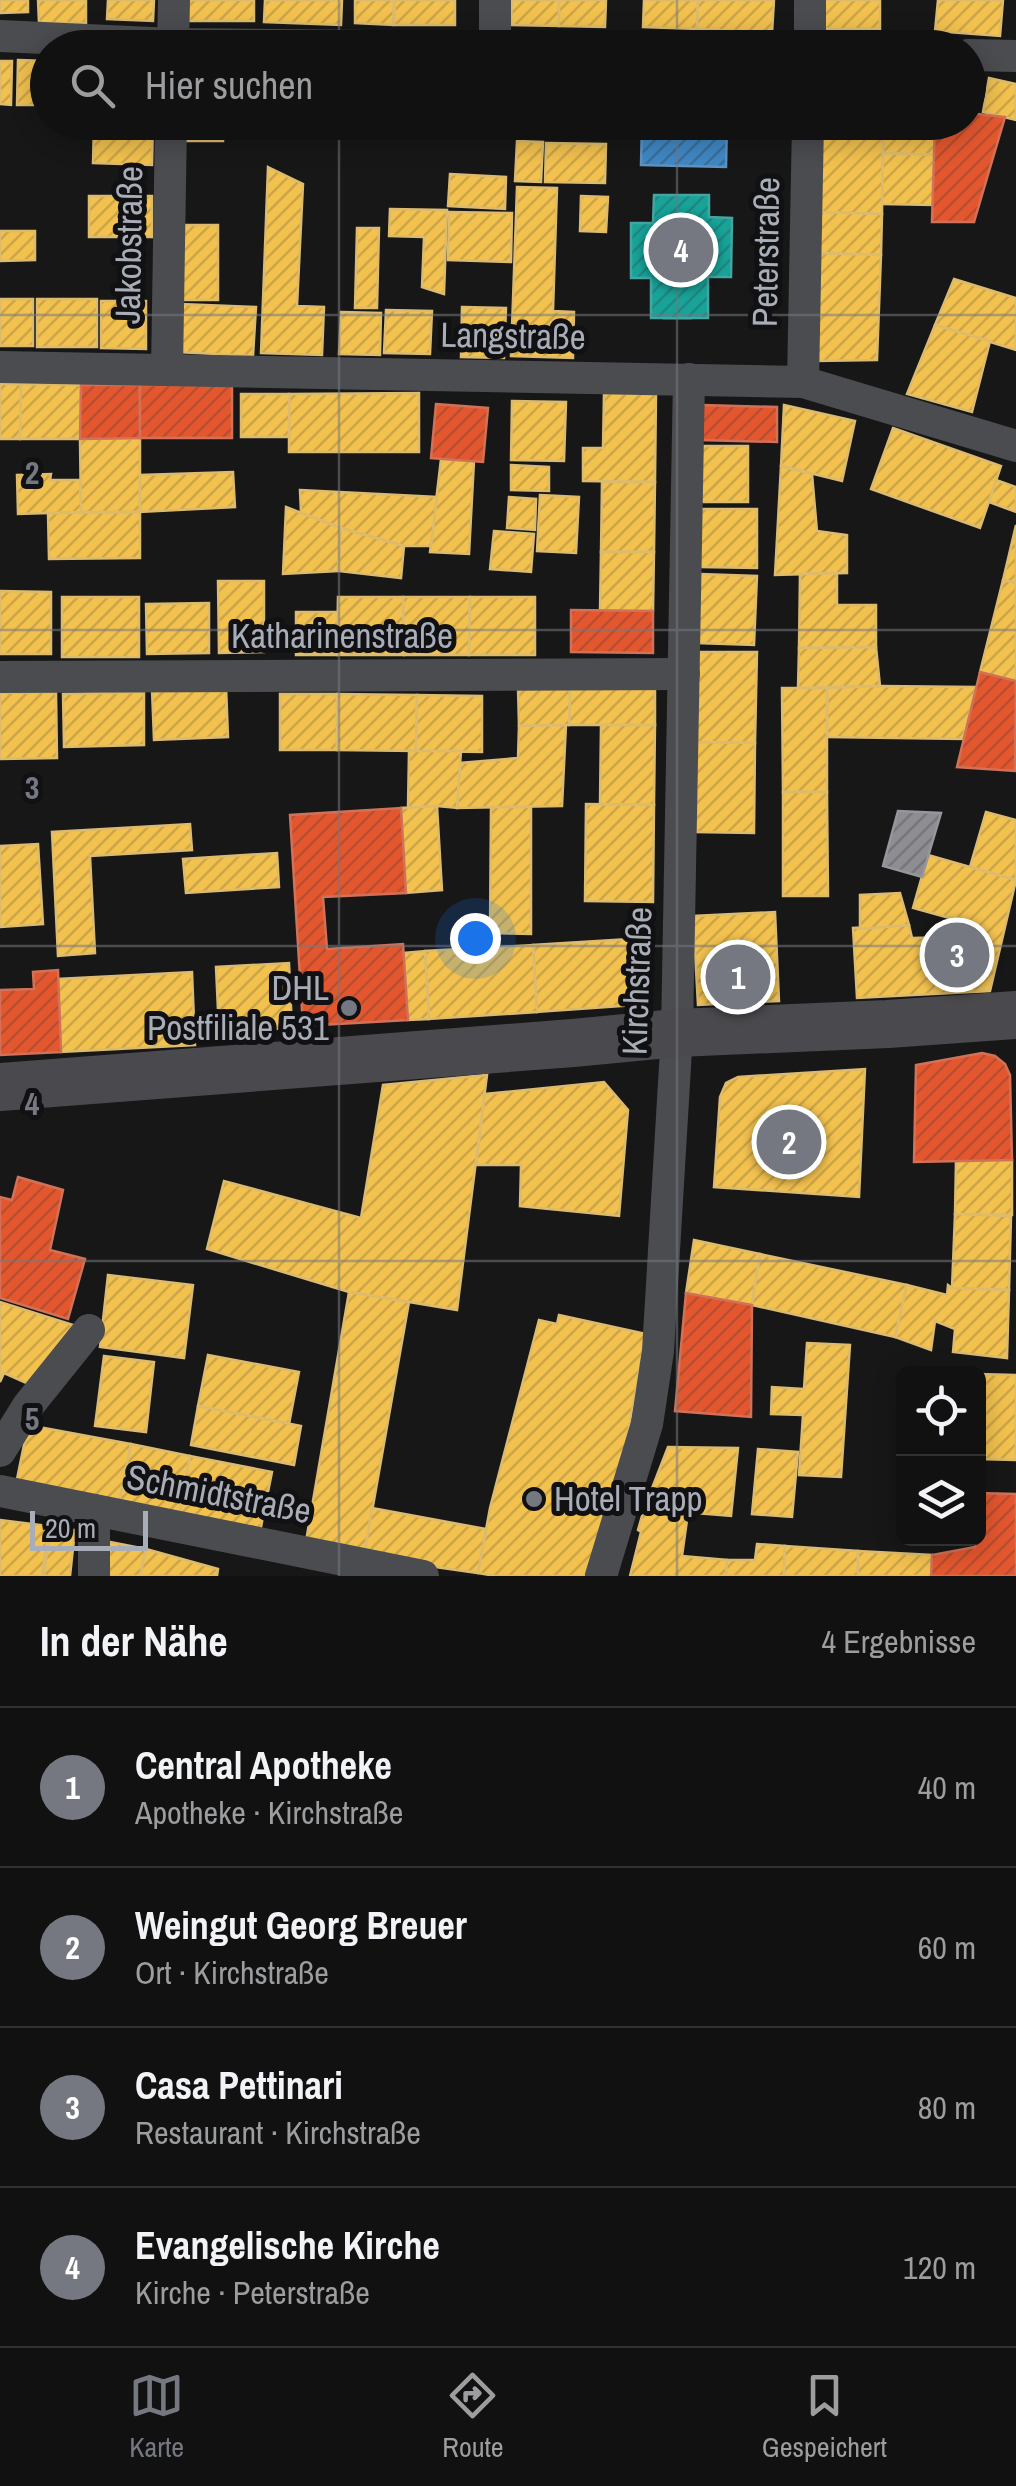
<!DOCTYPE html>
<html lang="de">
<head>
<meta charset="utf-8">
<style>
	body { margin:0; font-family:"Archivo Narrow",sans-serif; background:#1a1a1a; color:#f1f3f6 }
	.controls { position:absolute; right:30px; bottom:30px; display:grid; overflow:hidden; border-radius:15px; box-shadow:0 5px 25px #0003 }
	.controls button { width:90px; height:90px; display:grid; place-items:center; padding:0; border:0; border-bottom:2px solid #303131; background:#111; color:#f1f3f6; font:50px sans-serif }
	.scale { position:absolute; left:30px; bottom:25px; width:118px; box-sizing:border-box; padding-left:10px; border:5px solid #a8adb8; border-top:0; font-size:28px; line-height:35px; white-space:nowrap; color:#a8adb8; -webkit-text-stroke:8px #111113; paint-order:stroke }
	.you { position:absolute; left:475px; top:938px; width:35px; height:35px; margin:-25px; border:8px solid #fff; border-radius:50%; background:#1a73e8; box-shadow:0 0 0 15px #1a73e833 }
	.badge { display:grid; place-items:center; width:65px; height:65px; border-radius:50%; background:#757880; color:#fff; font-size:32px; font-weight:700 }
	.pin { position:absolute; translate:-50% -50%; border:5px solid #fff; box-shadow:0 2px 10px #0006 }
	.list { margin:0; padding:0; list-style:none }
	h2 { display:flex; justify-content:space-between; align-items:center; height:130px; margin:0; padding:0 40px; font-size:42px }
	h2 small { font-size:32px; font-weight:400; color:#9c9d9f }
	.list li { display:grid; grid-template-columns:65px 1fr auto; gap:30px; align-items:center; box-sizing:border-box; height:160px; padding:0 40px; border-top:2px solid #303131 }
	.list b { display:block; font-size:38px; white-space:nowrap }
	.list p { margin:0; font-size:32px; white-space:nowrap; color:#9c9d9f }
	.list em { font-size:32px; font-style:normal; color:#9c9d9f }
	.icon { flex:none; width:55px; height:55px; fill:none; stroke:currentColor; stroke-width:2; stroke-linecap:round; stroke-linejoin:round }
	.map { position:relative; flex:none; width:1016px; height:1576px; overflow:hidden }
	.search { position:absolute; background:#111; box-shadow:0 5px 25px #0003; left:30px; right:30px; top:30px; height:110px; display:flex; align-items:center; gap:25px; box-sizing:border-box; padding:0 35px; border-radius:55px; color:#9c9d9f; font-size:38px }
	.sheet { height:770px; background:#111 }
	nav { display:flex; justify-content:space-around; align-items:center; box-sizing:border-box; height:140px; border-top:2px solid #303131; background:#111; font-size:28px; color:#9c9d9f }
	nav a { display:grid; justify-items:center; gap:5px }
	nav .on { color:#757880 }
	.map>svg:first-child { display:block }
	.homes { fill:url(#homes-hatch); stroke:#dcbb6e; stroke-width:2.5 }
	.shops { fill:url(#shops-hatch); stroke:#d27157; stroke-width:2.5 }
	.schools { fill:url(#schools-hatch); stroke:#5e93c1; stroke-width:2.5 }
	.public { fill:url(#public-hatch); stroke:#42a6a2; stroke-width:2.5 }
	.industry { fill:url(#industry-hatch); stroke:#95979d; stroke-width:2.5 }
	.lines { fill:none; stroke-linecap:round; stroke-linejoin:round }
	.minor { stroke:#4b4c50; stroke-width:32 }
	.secondary { stroke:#4a4a4e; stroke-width:48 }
	.grid { fill:none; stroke:#757880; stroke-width:2.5; stroke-opacity:0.55 }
	.poi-dot { fill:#757880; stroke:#111113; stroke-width:4 }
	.labels { text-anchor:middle; stroke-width:10; stroke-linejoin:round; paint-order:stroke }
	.street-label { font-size:35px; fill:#a8adb8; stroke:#111113 }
	.poi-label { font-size:35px; fill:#a8adb8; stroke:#111113; text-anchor:end }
	.grid-label { font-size:32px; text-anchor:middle; font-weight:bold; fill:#757880; stroke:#111113; stroke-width:10; stroke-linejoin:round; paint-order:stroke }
</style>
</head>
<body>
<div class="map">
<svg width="1016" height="1576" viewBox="0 0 1016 1576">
	<defs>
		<pattern id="homes-hatch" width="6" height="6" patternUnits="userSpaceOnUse" patternTransform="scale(2.5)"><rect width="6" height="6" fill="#f2c14e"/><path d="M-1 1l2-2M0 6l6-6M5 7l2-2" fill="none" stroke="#cca549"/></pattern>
		<pattern id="shops-hatch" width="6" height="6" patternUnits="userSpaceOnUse" patternTransform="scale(2.5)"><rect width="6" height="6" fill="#e4572e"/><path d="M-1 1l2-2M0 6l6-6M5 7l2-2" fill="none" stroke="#b84e30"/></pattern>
		<pattern id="schools-hatch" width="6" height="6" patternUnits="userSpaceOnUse" patternTransform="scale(2.5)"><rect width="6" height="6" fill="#3f88c5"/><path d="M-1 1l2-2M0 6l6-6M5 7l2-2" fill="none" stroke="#3b6f9a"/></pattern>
		<pattern id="public-hatch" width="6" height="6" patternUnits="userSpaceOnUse" patternTransform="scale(2.5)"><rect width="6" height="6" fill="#17a398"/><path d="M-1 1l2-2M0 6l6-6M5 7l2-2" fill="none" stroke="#1e8780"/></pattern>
		<pattern id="industry-hatch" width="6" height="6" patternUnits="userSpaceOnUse" patternTransform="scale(2.5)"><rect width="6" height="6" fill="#8d8d92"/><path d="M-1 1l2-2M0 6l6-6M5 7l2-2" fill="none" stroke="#76777b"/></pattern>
	</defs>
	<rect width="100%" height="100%" fill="#171717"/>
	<g class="homes">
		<path d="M0 0H28V12L0 13Z"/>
		<path d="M38 0H86V23H39Z"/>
		<path d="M108 0H154L153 21 107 19Z"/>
		<rect x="181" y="0" width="73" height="21"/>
		<path d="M265 0H342L341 25 264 22Z"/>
		<path d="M355 0H394L393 25 355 23Z"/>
		<path d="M395 0H455V25H394Z"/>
		<path d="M512 0H559V26L511 25Z"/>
		<path d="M559 0H606L605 27 559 26Z"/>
		<path d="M644 0H698L697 29 643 27Z"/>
		<path d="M698 0H774L772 33 697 29Z"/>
		<rect x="818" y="0" width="62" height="29"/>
		<path d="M938 0H1003L1000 36 935 31Z"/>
		<path d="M18 60 48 61V105H17Z"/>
		<path d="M0 61H12L11 105 0 104Z"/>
		<path d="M989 78 1016 84V120L983 112Z"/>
		<path d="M94 122H153L152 165 93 163Z"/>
		<rect x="182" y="122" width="41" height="19"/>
		<path d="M231 122H264V138L231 137Z"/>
		<path d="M435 122H494V138L435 137Z"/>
		<path d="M512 122H546V137L512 136Z"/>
		<path d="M821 122H884L883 131 821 130Z"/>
		<path d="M884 122H935L934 155 883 153Z"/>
		<path d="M821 130 883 131 882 214 818 212Z"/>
		<path d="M517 141 543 142 541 182 515 181Z"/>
		<path d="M546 143 606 144 605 183 545 182Z"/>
		<path d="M883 153 934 155 933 205 882 204Z"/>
		<path d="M268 167 303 184 297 306 324 307 322 355 261 353Z"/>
		<path d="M450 174 506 177 505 209 448 206Z"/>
		<path d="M517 187 557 188 553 311 574 312 573 358 511 356Z"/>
		<rect x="89" y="196" width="63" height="41"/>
		<path d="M581 196 608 197 606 232 580 231Z"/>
		<path d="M390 209 447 210 444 294 422 287 424 237 389 236Z"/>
		<path d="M449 212 512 213 511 262 448 260Z"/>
		<path d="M818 212 882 214 881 255 817 253Z"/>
		<path d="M178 225H218V300H177Z"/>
		<path d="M357 228H379L377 308H355Z"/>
		<path d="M0 231H35V260L0 261Z"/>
		<path d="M817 253 881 255 877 360 816 361Z"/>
		<path d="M954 279 1016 298V350L935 325Z"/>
		<path d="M692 290 691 318H664V291Z"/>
		<rect x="0" y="299" width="33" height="47"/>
		<rect x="37" y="299" width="60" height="48"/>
		<path d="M101 301H146V349L101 348Z"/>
		<path d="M180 304 256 307 253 356 178 352Z"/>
		<path d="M462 307 506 308 504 358 461 357Z"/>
		<path d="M386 310 432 311 430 354 384 353Z"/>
		<path d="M341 312 381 313 380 355 339 354Z"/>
		<path d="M935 325 990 341 972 412 907 394Z"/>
		<path d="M0 384H21L20 439H0Z"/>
		<path d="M21 384 81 385 80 439H20Z"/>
		<path d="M419 393V452H289V394Z"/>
		<path d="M604 393H656L655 482 583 481V448H603Z"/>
		<rect x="241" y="394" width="48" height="43"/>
		<path d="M512 401 566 402 564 461 511 460Z"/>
		<path d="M784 405 855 421 842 481 781 466Z"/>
		<path d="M893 428 1001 466 980 528 871 489Z"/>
		<path d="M140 438V512H81L80 439Z"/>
		<path d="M698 446H748V502H697Z"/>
		<path d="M441 459 474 461 469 554 430 552Z"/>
		<path d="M511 465 549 467V491L511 490Z"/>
		<path d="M781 466 812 474 817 531 847 535V573L775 575Z"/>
		<path d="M233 472 235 507 140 512V475Z"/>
		<path d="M51 474 50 480H80L81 512 18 514 17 475Z"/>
		<path d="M996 480 1016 487V512L989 502Z"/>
		<path d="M602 482H655L654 552H601Z"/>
		<path d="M300 490 437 497 431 546H404L341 528 301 513Z"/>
		<path d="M540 495 579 497 576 553 537 551Z"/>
		<path d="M509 497 536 499 535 530 507 528Z"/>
		<path d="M286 507 341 528 338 571 283 574Z"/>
		<path d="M700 509H757V568L700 567Z"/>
		<path d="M140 512V558L49 559 48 513Z"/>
		<path d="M1016 525V583L1003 580Z"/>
		<path d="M341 528 404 546 401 578 338 571Z"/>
		<path d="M494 531 534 534 531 572 490 569Z"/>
		<path d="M601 552H654L653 611H600Z"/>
		<path d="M837 573V605H876V647L799 648 800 574Z"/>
		<path d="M700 574 757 576 754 645 697 643Z"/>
		<path d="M1003 580 1016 583V681L980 672Z"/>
		<path d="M218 581H264V652L219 653Z"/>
		<path d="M0 591 51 592V654H0Z"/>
		<rect x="62" y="597" width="77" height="60"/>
		<path d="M338 597H403L404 655H337Z"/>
		<path d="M403 597H470L469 655H404Z"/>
		<path d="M470 597H535V655H469Z"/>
		<path d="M209 603V653L147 654 146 604Z"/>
		<path d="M296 612H338L337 655H296Z"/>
		<path d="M876 647 880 686 798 688 799 648Z"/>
		<path d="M697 652H757L755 743 695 742Z"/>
		<path d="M226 686 228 737 154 740 152 689Z"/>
		<path d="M880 686 976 687 963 739 827 737V688Z"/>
		<path d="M570 687H655V725H569Z"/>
		<path d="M570 687 569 725 519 726 518 688Z"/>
		<path d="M782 688H827V792H783Z"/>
		<path d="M56 692 57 758 0 759V693Z"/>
		<path d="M144 692V745L64 747 63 694Z"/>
		<rect x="280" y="694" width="57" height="56"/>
		<path d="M337 694 417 695 416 751 337 750Z"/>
		<path d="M417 695 482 696V752L416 751Z"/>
		<path d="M566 725 562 806 457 808 460 763 518 758 519 726Z"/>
		<path d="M601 725H655L654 805 600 804Z"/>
		<path d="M695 742 755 743 754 833 694 832Z"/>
		<path d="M409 751H461L457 808 437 806 408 808Z"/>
		<path d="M783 792H827L828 896H783Z"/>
		<path d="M586 804 654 805 653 902 585 901Z"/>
		<path d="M437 806 442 890 406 893 401 808Z"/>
		<path d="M491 807H531V934L490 933Z"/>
		<path d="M986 812 1016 820V880L970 867Z"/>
		<path d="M190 824 192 850 90 856 95 953 58 956 52 832Z"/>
		<path d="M38 844 43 924 0 927V846Z"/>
		<path d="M277 853 279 887 186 893 183 859Z"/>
		<path d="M928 855 1016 880 990 991 857 998 853 928 909 925 912 938 949 937 953 919 913 908Z"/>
		<path d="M900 893 909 925 860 929V895Z"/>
		<path d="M775 912 779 1001 698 1005 693 916Z"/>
		<path d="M645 938 649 1004 537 1012 533 945Z"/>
		<path d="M533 945 537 1012 429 1019 425 951Z"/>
		<path d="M425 951 429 1019 408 1020 404 953Z"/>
		<path d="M289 963 292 1028 219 1032 216 967Z"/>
		<path d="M192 972 195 1045 61 1052 58 979Z"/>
		<path d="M865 1069 859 1197 714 1187 720 1097 726 1083 738 1077Z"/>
		<path d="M487 1075 457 1310 349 1292 207 1249 224 1181 361 1218 383 1085Z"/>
		<path d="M604 1082 628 1110 619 1216 520 1206 521 1165H476L485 1094Z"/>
		<path d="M956 1160H1012V1215L955 1214Z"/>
		<path d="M955 1214 1011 1216 1009 1290 952 1288Z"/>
		<path d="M694 1240 760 1254 752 1305 686 1293Z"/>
		<path d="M760 1254 907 1285 895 1337 752 1305Z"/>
		<path d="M108 1275 193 1285 184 1358 100 1347Z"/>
		<path d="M907 1285 947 1295 948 1285 952 1288 1009 1290 1007 1358 953 1352 955 1329 935 1321 931 1350 895 1337Z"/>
		<path d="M349 1292 409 1302 364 1557 305 1547Z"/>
		<path d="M0 1302 73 1325 33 1386 4 1373 0 1382Z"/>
		<path d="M559 1315 646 1334 619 1481 585 1576H495L478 1573 490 1508 539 1320 557 1324Z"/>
		<path d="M807 1343 850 1345 841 1477 799 1475 803 1415 771 1414 772 1387 804 1389Z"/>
		<path d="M208 1355 299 1372 289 1424 198 1406Z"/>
		<path d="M104 1356 154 1362 146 1432 95 1426Z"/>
		<path d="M978 1374 1016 1375V1460L978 1459Z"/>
		<path d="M198 1406 301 1426 294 1465 191 1445Z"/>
		<path d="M28 1425 131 1444 118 1509 15 1489Z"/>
		<path d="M131 1444 190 1456 178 1521 118 1509Z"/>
		<path d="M668 1447 738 1448 731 1516 644 1509Z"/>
		<path d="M758 1449 798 1452 792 1517 752 1514Z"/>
		<path d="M190 1456 272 1472 259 1537 178 1521Z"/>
		<path d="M372 1508 486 1529 478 1573 364 1557Z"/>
		<path d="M644 1509 688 1513 682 1556 727 1560 726 1576H630L641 1532 638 1530Z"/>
		<path d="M0 1520 49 1526 42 1576H0Z"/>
		<path d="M50 1527 75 1530 70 1576H44Z"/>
		<path d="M100 1540 146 1549 140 1576H101Z"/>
		<path d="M757 1544 785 1546 784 1576H726L727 1560H755Z"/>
		<path d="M785 1546 858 1551V1576H784Z"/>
		<path d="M146 1549 218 1569 217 1576H140Z"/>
		<path d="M858 1551 932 1555 931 1576H858Z"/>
	</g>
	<g class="shops">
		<path d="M968 113 1005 117 974 222H932L935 122H968Z"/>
		<path d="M81 385H140V438L80 439Z"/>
		<rect x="140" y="385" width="92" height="53"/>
		<path d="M436 404 488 408 483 462 431 458Z"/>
		<path d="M702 405 777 407V442L700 440Z"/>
		<path d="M571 610 653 611V653L571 652Z"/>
		<path d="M980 672 1016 681 1015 771 957 767Z"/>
		<path d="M401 808 406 893 323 897 327 949 403 944 408 1020 303 1026 290 815Z"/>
		<path d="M58 970 61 1052 0 1055V990L34 989 33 972Z"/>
		<path d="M982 1053 995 1056 1005 1064 1010 1075 1012 1160 914 1162 916 1065Z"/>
		<path d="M18 1177 63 1190 50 1250 85 1259 68 1319 0 1298V1197L12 1200Z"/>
		<path d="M686 1293 752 1305 751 1417 675 1411Z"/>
		<path d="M978 1493 1016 1494V1576H931L932 1555 975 1547V1538H978Z"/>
	</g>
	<path class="schools" d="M642 122H727L726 167 641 165Z"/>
	<path class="public" d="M654 195H709V217L732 218 731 277H708V318H651V278H631V223H653Z"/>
	<path class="industry" d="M898 811 941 813 922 877 883 866Z"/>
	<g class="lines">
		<g class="minor">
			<path d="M495 0V47"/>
			<path d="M0 36 173 44 562 48"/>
			<path d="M173 48 174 0"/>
			<path d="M810 48V0"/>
			<path d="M968 55 1016 56"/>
			<path d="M0 367 803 382 1016 446"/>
			<path d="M167 369 171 122"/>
			<path d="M803 382 808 122"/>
			<path d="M0 677 684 674"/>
			<path d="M0 1451 28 1406 89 1330"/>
			<path d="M0 1491 423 1576"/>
			<path d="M94 1510V1576"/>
			<path d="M601 1576 647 1424 658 1351 677 1033 689 379"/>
		</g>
		<path class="secondary" d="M0 1087 573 1043 677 1033 888 1024 1016 1015"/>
	</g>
	<path class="grid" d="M339 0V48M677 0V48M339 122V1576M677 122V1576M0 315H1016M0 630H1016M0 946H1016M0 1261H1016"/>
	<g class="poi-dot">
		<circle cx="349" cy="1008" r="10"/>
		<circle cx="534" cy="1499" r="10"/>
	</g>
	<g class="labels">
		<g class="street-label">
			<text transform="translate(129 245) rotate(-89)" y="12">Jakobstraße</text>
			<text transform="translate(766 252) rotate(-89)" y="12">Peterstraße</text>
			<text transform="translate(513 336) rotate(1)" y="12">Langstraße</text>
			<text x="342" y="648">Katharinenstraße</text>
			<text transform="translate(637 981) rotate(-88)" y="12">Kirchstraße</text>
			<text transform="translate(219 1494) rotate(11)" y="12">Schmidtstraße</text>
		</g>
		<g class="poi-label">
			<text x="329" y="1000">DHL<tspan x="329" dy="40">Postfiliale 531</tspan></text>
			<text x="554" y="1511" text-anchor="start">Hotel Trapp</text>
		</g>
	</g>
	<g class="grid-label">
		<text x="32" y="484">2</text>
		<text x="32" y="799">3</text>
		<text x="32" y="1115">4</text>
		<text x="32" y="1430">5</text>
	</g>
</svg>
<div class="controls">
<button><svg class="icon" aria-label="locate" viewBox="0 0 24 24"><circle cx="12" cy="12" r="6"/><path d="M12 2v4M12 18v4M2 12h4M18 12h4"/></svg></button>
<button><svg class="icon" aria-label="layers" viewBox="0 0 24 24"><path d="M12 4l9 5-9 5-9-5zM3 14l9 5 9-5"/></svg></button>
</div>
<div class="scale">20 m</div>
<div class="you"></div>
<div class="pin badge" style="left:738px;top:977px">1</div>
<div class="pin badge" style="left:789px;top:1142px">2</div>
<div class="pin badge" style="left:957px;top:955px">3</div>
<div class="pin badge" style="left:681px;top:250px">4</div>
<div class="search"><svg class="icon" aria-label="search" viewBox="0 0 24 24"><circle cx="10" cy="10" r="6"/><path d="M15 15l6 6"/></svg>Hier suchen</div>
</div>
<section class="sheet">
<h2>In der Nähe<small>4 Ergebnisse</small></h2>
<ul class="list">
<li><span class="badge">1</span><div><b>Central Apotheke</b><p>Apotheke · Kirchstraße</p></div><em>40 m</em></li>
<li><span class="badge">2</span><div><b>Weingut Georg Breuer</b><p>Ort · Kirchstraße</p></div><em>60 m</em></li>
<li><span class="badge">3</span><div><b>Casa Pettinari</b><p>Restaurant · Kirchstraße</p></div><em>80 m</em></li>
<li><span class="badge">4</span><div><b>Evangelische Kirche</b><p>Kirche · Peterstraße</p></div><em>120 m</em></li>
</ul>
</section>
<nav>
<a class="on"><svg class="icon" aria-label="map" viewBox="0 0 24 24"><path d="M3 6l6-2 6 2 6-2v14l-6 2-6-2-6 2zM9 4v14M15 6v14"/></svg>Karte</a>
<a><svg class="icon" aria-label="directions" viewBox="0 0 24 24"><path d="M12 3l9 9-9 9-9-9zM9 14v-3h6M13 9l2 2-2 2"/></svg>Route</a>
<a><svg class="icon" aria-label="saved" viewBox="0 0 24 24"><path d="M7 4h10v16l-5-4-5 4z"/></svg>Gespeichert</a>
</nav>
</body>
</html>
